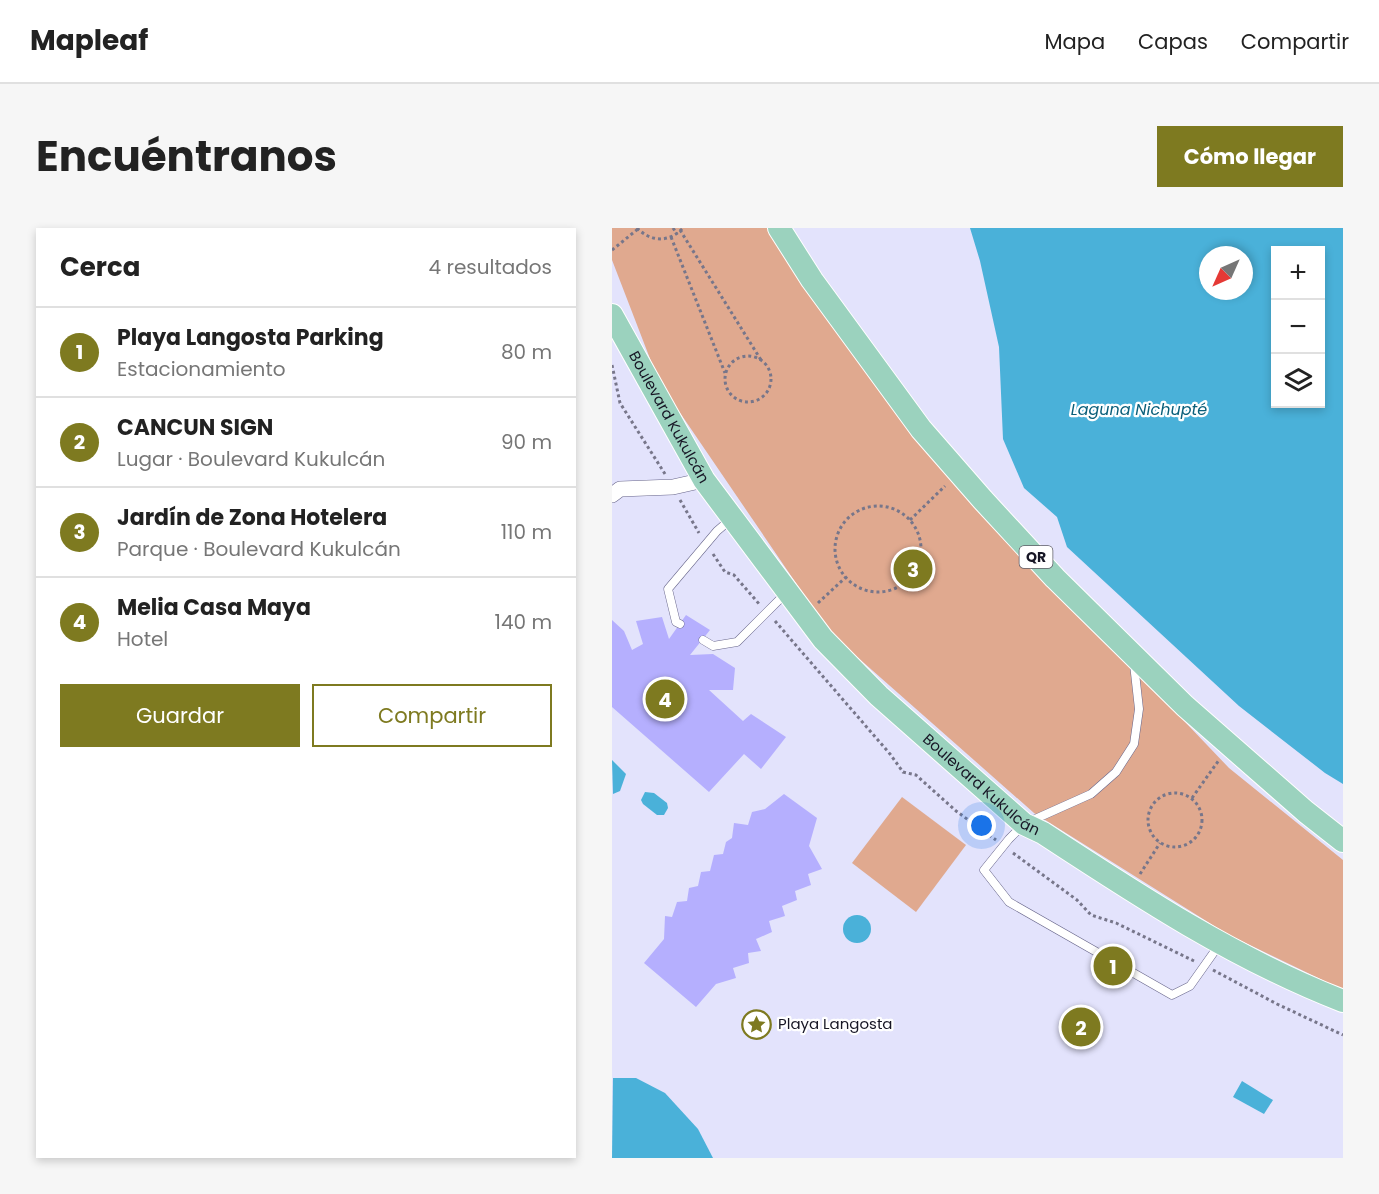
<!DOCTYPE html>
<html lang="es">
<head>
<meta charset="utf-8">
<style>
	body { margin:0; font-family:Poppins,sans-serif; background:#f6f6f6; color:#222 }
	.controls { position:absolute; right:18px; top:18px; display:grid; overflow:hidden; border-radius:0px; box-shadow:0 3px 9px #0003 }
	.controls button { width:54px; height:54px; display:grid; place-items:center; padding:0; border:0; border-bottom:2px solid #e0e0e0; background:#fff; color:#222; font:30px sans-serif }
	.compass { position:absolute; left:587px; top:18px; width:54px; height:54px; border-radius:50%; background:#fff; box-shadow:0 3px 9px #0003; rotate:225deg }
	.you { position:absolute; left:370px; top:598px; width:21px; height:21px; margin:-15px; border:4px solid #fff; border-radius:50%; background:#1a73e8; box-shadow:0 0 0 9px #1a73e833 }
	.badge { display:grid; place-items:center; width:39px; height:39px; border-radius:50%; background:#7e7a20; color:#fff; font-size:20px; font-weight:700 }
	.pin { position:absolute; translate:-50% -50%; border:3px solid #fff; box-shadow:0 2px 6px #0006 }
	.list { margin:0; padding:0; list-style:none }
	h2 { display:flex; justify-content:space-between; align-items:center; height:78px; margin:0; padding:0 24px; font-size:26px }
	h2 small { font-size:20px; font-weight:400; color:#767676 }
	.list li { display:grid; grid-template-columns:39px 1fr auto; gap:18px; align-items:center; box-sizing:border-box; height:90px; padding:0 24px; border-top:2px solid #e0e0e0 }
	.list b { display:block; font-size:22px; white-space:nowrap }
	.list p { margin:0; font-size:20px; white-space:nowrap; color:#767676 }
	.list em { font-size:20px; font-style:normal; color:#767676 }
	.actions { display:flex; gap:12px; padding:18px 24px }
	.actions a { flex:1; padding:14px 0; border:2px solid #7e7a20; border-radius:0px; text-align:center; font-size:21px; color:#7e7a20 }
	.actions .main { background:#7e7a20; color:#fff }
	.icon { flex:none; width:33px; height:33px; fill:none; stroke:currentColor; stroke-width:2; stroke-linecap:round; stroke-linejoin:round }
	.map { position:relative; flex:none; width:731px; height:930px; overflow:hidden; border-radius:0px }
	header { display:flex; align-items:center; gap:36px; box-sizing:border-box; height:84px; padding:0 30px; background:#fff; border-bottom:2px solid #e0e0e0 }
	header strong { font-size:28px }
	nav { display:flex; gap:33px; margin-inline-start:auto; font-size:21px }
	.intro { display:flex; align-items:center; justify-content:space-between; box-sizing:border-box; height:144px; padding:0 36px }
	h1 { margin:0; font-size:42px }
	.button { padding:15px 27px; border-radius:0px; background:#7e7a20; color:#fff; font-size:21px; font-weight:700 }
	main { display:flex; gap:36px; padding:0 36px }
	aside { flex:1; background:#fff; border-radius:0px; box-shadow:0 3px 9px #0003 }
	.map>svg:first-child { display:block }
	.green { fill:#e0a98f }
	.water { fill:#4ab1d9; fill-rule:evenodd }
	.building { fill:#b5affe }
	.lines { fill:none; stroke-linecap:round; stroke-linejoin:round }
	.lane-casing { stroke:#68668b; stroke-width:9 }
	.street-casing { stroke:#68668b; stroke-width:16 }
	.primary-casing { stroke:#fff; stroke-width:24 }
	.path { stroke:#77768a; stroke-width:3; stroke-dasharray:3 3; stroke-linecap:butt }
	.lane { stroke:#fff; stroke-width:8 }
	.street { stroke:#fff; stroke-width:15 }
	.primary { stroke:#9bd2be; stroke-width:22 }
	.labels { text-anchor:middle; stroke-width:4.5; stroke-linejoin:round; paint-order:stroke }
	.shield { fill:#fff; stroke:#5d5c66; stroke-width:1.5 }
	.shield-label { font-size:14px; font-weight:bold; fill:#171625 }
	.street-label { font-size:15px; fill:#171625; stroke:#fff }
	.poi-label { font-size:15px; fill:#171625; stroke:#fff; text-anchor:start }
	.water-label { font-size:16px; font-style:italic; fill:#0a5f7a; stroke:#fff }
</style>
</head>
<body>
<header>
<strong>Mapleaf</strong>
<nav><a>Mapa</a><a>Capas</a><a>Compartir</a></nav>
</header>
<div class="intro"><h1>Encuéntranos</h1><a class="button">Cómo llegar</a></div>
<main>
<aside>
<h2>Cerca<small>4 resultados</small></h2>
<ul class="list">
<li><span class="badge">1</span><div><b>Playa Langosta Parking</b><p>Estacionamiento</p></div><em>80 m</em></li>
<li><span class="badge">2</span><div><b>CANCUN SIGN</b><p>Lugar · Boulevard Kukulcán</p></div><em>90 m</em></li>
<li><span class="badge">3</span><div><b>Jardín de Zona Hotelera</b><p>Parque · Boulevard Kukulcán</p></div><em>110 m</em></li>
<li><span class="badge">4</span><div><b>Melia Casa Maya</b><p>Hotel</p></div><em>140 m</em></li>
</ul>
<div class="actions"><a class="main">Guardar</a><a>Compartir</a></div>
</aside>
<div class="map">
<svg width="731" height="930" viewBox="0 0 731 930">
	<rect width="100%" height="100%" fill="#e3e3fc"/>
	<g class="green">
		<path d="M0 0H158L366 277 617 540 731 632V762L615 706 422 585 218 405 47 154 0 32Z"/>
		<path d="M290 569 354 617 304 684 240 635Z"/>
	</g>
	<g class="water">
		<path d="M358 0H731V556L713 545 627 478 455 319 445 289 412 260 391 211 387 119 368 33ZM708 22V176H664V22ZM596 27H632V63H596Z"/>
		<path d="M0 532 14 546 8 563 1 566Z"/>
		<path d="M33 564 42 565 55 575 56 580 52 587H45L31 576 29 572Z"/>
		<circle cx="245" cy="701" r="14"/>
		<path d="M1 850H24L53 865 86 901 101 930H0Z"/>
		<path d="M630 853 661 872 652 886 621 869Z"/>
	</g>
	<g class="building">
		<path d="M74 387 98 402 78 427 101 426 123 440 121 462H97L131 493 139 486 174 509 149 541 132 526 97 564 0 479V392L12 403 20 422 31 416 24 393 50 389 57 411Z"/>
		<path d="M172 566 205 590 197 618 210 641 196 646 199 657 183 663 185 672 170 678 173 688 157 693 160 704 144 711 149 723 136 725 137 735 121 740 124 750 104 756 84 779 32 735 52 711 53 688 60 689 65 674 75 673 77 660 86 658 89 644 98 643 102 627 111 626 114 614 120 610 122 595 136 597 140 584 153 581Z"/>
	</g>
	<g class="lines">
		<defs>
			<g id="lane">
				<path d="M68 396 64 394 56 361 105 303 119 291"/>
				<path d="M91 412 101 418 125 414 174 365"/>
				<path d="M522 436 527 481 522 516 504 544 479 566 412 596 397 611 372 642 397 674 560 767 578 758 607 717"/>
			</g>
			<path id="street" d="M0 267 8 261 61 259 92 252"/>
			<g id="primary">
				<path d="M167 0 200 52 309 201 371 272 443 350 573 478 694 584 731 613"/>
				<path id="s1" d="M0 87 92 252 211 411 267 468 412 596 431 605C527 668 623 731 731 773"/>
			</g>
		</defs>
		<use href="#lane" class="lane-casing"/>
		<use href="#street" class="street-casing"/>
		<use href="#primary" class="primary-casing"/>
		<g class="path">
			<path d="M25 0C39 14 57 15 71 0"/>
			<path d="M61 0 65 6"/>
			<path d="M68 2 149 132"/>
			<path d="M59 9 113 145"/>
			<path d="M0 22 26 1"/>
			<circle cx="136" cy="151" r="23"/>
			<path d="M0 137 8 175 53 246"/>
			<path d="M68 272 87 305"/>
			<circle cx="266" cy="321" r="43"/>
			<path d="M298 292 333 258"/>
			<path d="M101 326 113 344 122 347 148 377"/>
			<path d="M206 375 234 349"/>
			<path d="M163 393 278 526 291 544 304 547 344 583 384 612"/>
			<circle cx="563" cy="592" r="27"/>
			<path d="M580 570 607 532"/>
			<path d="M401 625 465 672 479 687 504 695 582 733"/>
			<path d="M528 646 548 615"/>
			<path d="M601 742 665 776 731 807"/>
		</g>
		<use href="#lane" class="lane"/>
		<use href="#street" class="street"/>
		<use href="#primary" class="primary"/>
	</g>
	<defs>
		<symbol id="sight-ring" viewBox="-11 -11 22 22"><circle r="9.5" fill="#fff" stroke="#7e7a20" stroke-width="1.5"/><path d="M0-6L1.8-2.2L6-1.7L2.9 1.2L3.7 5.4L0 3.3L-3.7 5.4L-2.9 1.2L-6-1.7L-1.8-2.2Z" fill="#7e7a20"/></symbol>
	</defs>
	<g fill-rule="evenodd">
		<use href="#sight-ring" x="128" y="780" width="33" height="33"/>
	</g>
	<g class="labels">
		<rect class="shield" x="407.5" y="318" width="33" height="22" rx="4.5"/>
		<g class="shield-label">
			<text x="424" y="334">QR</text>
		</g>
		<g class="street-label">
			<text dy="5" stroke="none"><textPath href="#s1" startOffset="117">Boulevard Kukulcán</textPath></text>
			<text dy="5" stroke="none"><textPath href="#s1" startOffset="603">Boulevard Kukulcán</textPath></text>
		</g>
		<g class="poi-label">
			<text x="166" y="801">Playa Langosta</text>
		</g>
		<g class="water-label">
			<text x="527" y="187">Laguna Nichupté</text>
		</g>
	</g>
</svg>
<div class="controls">
<button>+</button>
<button>−</button>
<button><svg class="icon" aria-label="layers" viewBox="0 0 24 24"><path d="M12 4l9 5-9 5-9-5zM3 14l9 5 9-5"/></svg></button>
</div>
<svg class="compass" viewBox="-18 -18 36 36"><path d="M0-13l5 13h-10z" fill="#e53935"/><path d="M0 13l5-13h-10z" fill="#767676"/></svg>
<div class="you"></div>
<div class="pin badge" style="left:501px;top:738px">1</div>
<div class="pin badge" style="left:469px;top:799px">2</div>
<div class="pin badge" style="left:301px;top:341px">3</div>
<div class="pin badge" style="left:53px;top:471px">4</div>
</div>
</main>
</body>
</html>
